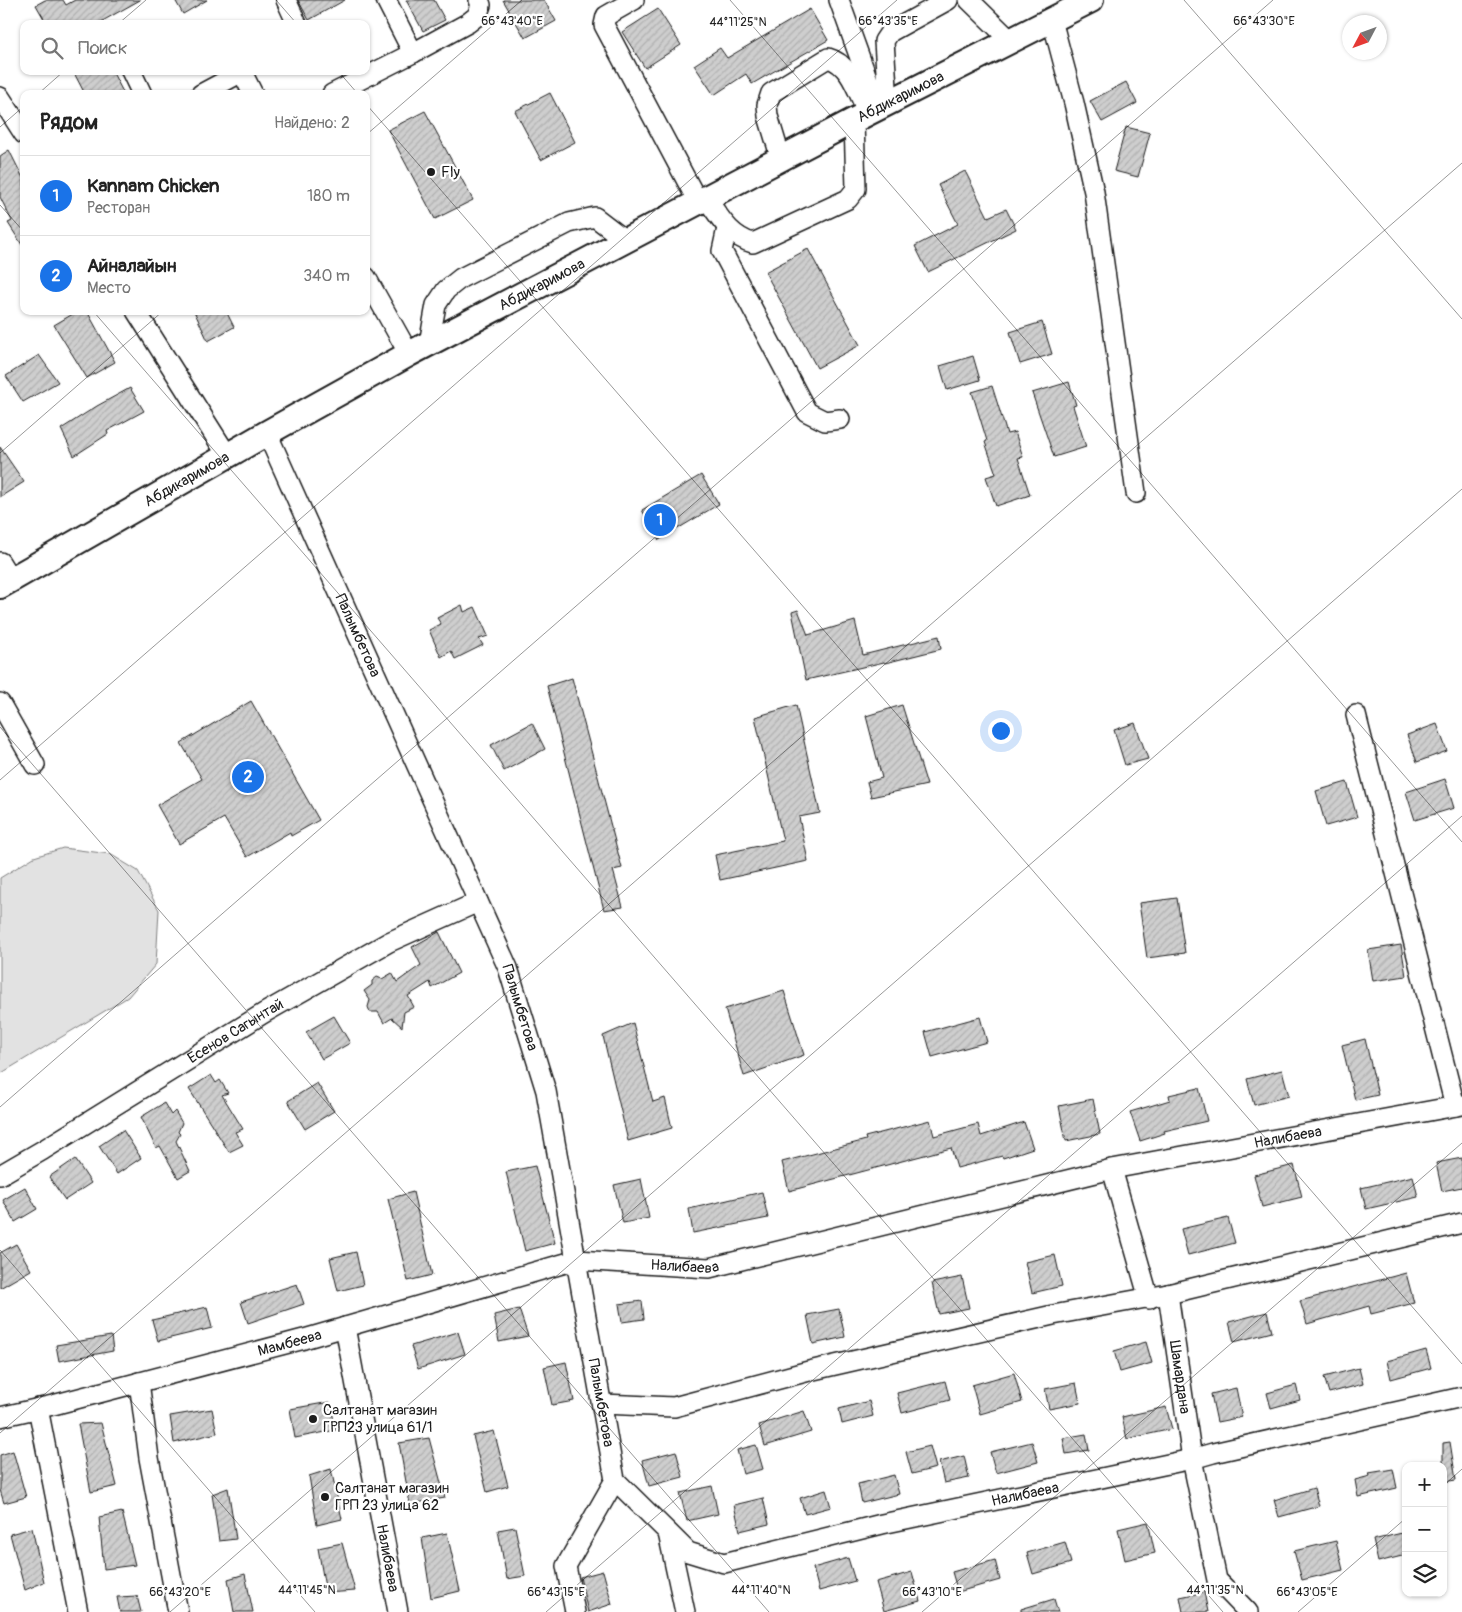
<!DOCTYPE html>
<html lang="ru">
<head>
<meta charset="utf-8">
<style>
	body { margin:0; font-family:Pangolin,sans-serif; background:#f2f2f2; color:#222 }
	.controls { position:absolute; right:15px; bottom:15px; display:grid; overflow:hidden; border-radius:10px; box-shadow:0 1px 4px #0004 }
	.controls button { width:45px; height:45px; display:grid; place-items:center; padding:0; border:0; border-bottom:1px solid #e0e0e0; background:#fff; color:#222; font:25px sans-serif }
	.compass { position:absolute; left:1342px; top:15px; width:45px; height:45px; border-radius:50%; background:#fff; box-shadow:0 1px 4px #0004; rotate:229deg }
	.you { position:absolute; left:1000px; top:730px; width:18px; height:18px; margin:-12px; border:4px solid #fff; border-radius:50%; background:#1a73e8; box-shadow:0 0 0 8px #1a73e833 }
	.badge { display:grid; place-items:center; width:32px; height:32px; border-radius:50%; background:#1a73e8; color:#fff; font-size:16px; font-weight:700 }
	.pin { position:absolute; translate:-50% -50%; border:2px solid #fff; box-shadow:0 1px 5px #0006 }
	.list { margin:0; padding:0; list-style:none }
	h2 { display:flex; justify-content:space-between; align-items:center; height:65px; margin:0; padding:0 20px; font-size:21px }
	h2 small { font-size:16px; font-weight:400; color:#767676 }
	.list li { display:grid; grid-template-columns:32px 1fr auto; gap:15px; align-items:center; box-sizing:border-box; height:80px; padding:0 20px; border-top:1px solid #e0e0e0 }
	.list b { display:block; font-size:19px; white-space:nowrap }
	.list p { margin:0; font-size:16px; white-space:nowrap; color:#767676 }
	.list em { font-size:16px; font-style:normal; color:#767676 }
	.icon { flex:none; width:28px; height:28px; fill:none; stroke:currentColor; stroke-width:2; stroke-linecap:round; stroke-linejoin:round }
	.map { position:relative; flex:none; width:1462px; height:1612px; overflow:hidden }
	.search { position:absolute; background:#fff; box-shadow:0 1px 4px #0004; left:20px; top:20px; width:350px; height:55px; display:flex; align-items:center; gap:12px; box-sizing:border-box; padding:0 18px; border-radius:10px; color:#767676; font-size:19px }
	.panel { position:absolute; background:#fff; box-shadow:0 1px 4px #0004; left:20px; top:90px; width:350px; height:225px; border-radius:10px }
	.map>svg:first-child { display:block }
	.green { fill:#e2e2e2; stroke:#7f7f7f }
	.building { fill:url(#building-hatch); stroke:#1c1c1c }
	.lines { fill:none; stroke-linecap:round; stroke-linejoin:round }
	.minor-casing { stroke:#1c1c1c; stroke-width:22 }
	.major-casing { stroke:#1c1c1c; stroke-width:28 }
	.minor { stroke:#fff; stroke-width:19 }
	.major { stroke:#fff; stroke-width:24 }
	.ticks { fill:none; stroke:#1c1c1c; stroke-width:1; stroke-opacity:0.45 }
	.poi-dot { fill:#1c1c1c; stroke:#fff; stroke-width:2 }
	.labels { text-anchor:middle; stroke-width:4.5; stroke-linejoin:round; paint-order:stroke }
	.street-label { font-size:15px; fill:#1c1c1c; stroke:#fff }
	.poi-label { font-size:15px; fill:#1c1c1c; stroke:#fff; text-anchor:start }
	.ticks-label { font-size:12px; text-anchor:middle; fill:#1c1c1c; stroke:#fff; stroke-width:4.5; stroke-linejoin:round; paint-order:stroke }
</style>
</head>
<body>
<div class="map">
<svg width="1462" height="1612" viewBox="0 0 1462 1612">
	<defs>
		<pattern id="building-hatch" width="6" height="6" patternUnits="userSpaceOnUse" patternTransform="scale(1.25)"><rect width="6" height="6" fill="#cecece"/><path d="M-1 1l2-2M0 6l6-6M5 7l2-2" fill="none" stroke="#b0b0b0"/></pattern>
	</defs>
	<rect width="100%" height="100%" fill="#fff"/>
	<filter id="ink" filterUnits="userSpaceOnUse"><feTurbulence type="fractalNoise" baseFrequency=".02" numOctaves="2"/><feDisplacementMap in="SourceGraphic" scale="10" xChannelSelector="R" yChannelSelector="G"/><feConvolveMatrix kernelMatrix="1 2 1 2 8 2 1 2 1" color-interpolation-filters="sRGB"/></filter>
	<g filter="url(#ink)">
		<path class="green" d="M63 848 110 854 138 871 159 910 156 964 128 997 0 1074V878L34 857Z"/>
		<g class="building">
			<path d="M45 0H63L66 5 75 0H140L97 24H47L36 5Z"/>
			<path d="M175 0H207L183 14Z"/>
			<path d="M298 0H345L309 20Z"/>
			<path d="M406 0H434L445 20 423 31Z"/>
			<path d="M503 0H544L556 21 525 38Z"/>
			<path d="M658 9 681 45 645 68 622 32Z"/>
			<path d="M810 9 828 40 752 84 746 74 714 95 694 65 720 48 727 58Z"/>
			<path d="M73 71H112L124 94H85Z"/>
			<path d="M1126 82 1137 103 1102 122 1090 101Z"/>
			<path d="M550 93 575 142 541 160 515 111Z"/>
			<path d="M425 111 473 200 435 219 388 130Z"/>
			<path d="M1126 127 1150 133 1138 177 1114 171Z"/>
			<path d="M9 150 24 180V248L8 223 12 221 0 197V156Z"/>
			<path d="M965 171 988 217 1006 209 1016 229 928 272 915 246 958 224 938 185Z"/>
			<path d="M808 249 860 345 817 368 765 272Z"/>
			<path d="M78 311H87L115 362 87 378 54 325Z"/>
			<path d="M194 311H226L234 327 208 341Z"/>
			<path d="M1042 322 1052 354 1020 364 1010 332Z"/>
			<path d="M39 355 58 382 23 402 6 376Z"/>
			<path d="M973 356 980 380 947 390 940 366Z"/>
			<path d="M1069 382 1076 405 1073 406 1086 447 1054 457 1032 393Z"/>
			<path d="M992 386 1007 434 1015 432 1023 457 1018 458 1030 495 996 506 986 477 996 474 985 442 987 441 972 392Z"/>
			<path d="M130 388 144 411 107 431 108 434 74 456 61 429 97 406Z"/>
			<path d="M0 447 24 482 0 497Z"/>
			<path d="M701 475 719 504 659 540 642 510Z"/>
			<path d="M462 605 464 612 475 607 488 636 479 639 483 645 455 659 451 651 441 657 429 630 441 624 437 618Z"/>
			<path d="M798 610 808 635 855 621 863 655 939 636 941 649 885 663 884 662 806 680 792 612Z"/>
			<path d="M572 678 622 868 613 870 623 907 604 910 547 686Z"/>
			<path d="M251 701 319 820 291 836 290 832 247 857 224 818 179 844 157 805 202 779 181 743Z"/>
			<path d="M796 705 820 813 799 817 808 861 720 880 715 855 783 841 755 717Z"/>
			<path d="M902 705 927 785 871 797 867 782 882 778 866 716Z"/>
			<path d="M532 723 545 749 504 771 491 745Z"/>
			<path d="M1135 723 1148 759 1125 765 1114 730Z"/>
			<path d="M1437 724 1447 751 1417 762 1407 735Z"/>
			<path d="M1445 779 1454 808 1415 820 1406 792Z"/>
			<path d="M1347 782 1357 817 1326 826 1316 791Z"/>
			<path d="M1177 898 1185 953 1147 958 1139 903Z"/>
			<path d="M439 932 459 973 432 988 430 982 408 996 414 1007 404 1012 402 1027 392 1018 384 1023 378 1012H370L368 1007 370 1000 364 991 372 985V981L377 977 382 979 392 973 397 982 421 965 412 947Z"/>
			<path d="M1401 945 1406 976 1373 981 1368 950Z"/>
			<path d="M784 991 804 1055 744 1076 725 1009Z"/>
			<path d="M334 1016 350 1043 322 1059 306 1032Z"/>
			<path d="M980 1017 987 1042 932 1057 925 1032Z"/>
			<path d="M633 1023 653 1102 665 1098 672 1128 628 1141 603 1036Z"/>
			<path d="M1365 1039 1378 1095 1355 1100 1342 1045Z"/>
			<path d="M1282 1070 1289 1096 1254 1105 1247 1079Z"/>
			<path d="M211 1075 216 1083 220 1080 228 1093 222 1095 243 1129 235 1132 243 1145 229 1152 189 1089Z"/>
			<path d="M317 1083 334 1111 305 1129 288 1101Z"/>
			<path d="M1199 1088 1207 1121 1164 1131 1165 1133 1140 1141 1130 1112 1170 1100 1169 1095Z"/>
			<path d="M1093 1099 1100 1134 1066 1141 1059 1106Z"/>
			<path d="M164 1103 171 1115 175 1111 182 1123 178 1132 180 1134 176 1141 190 1171 178 1178 160 1146 156 1148 141 1117Z"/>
			<path d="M930 1120 934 1136 978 1124 981 1136 1024 1122 1033 1148 1003 1158 1002 1156 957 1168 951 1148 789 1191 782 1162 866 1140 865 1137Z"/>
			<path d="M123 1130 141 1158 117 1174 99 1146Z"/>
			<path d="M1462 1158V1187L1442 1191 1436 1163Z"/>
			<path d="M75 1159 91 1183 65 1200 49 1177Z"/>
			<path d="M1294 1165 1302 1197 1262 1207 1254 1175Z"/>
			<path d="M535 1166 555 1243 525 1251 506 1172Z"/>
			<path d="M1413 1176 1418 1197 1366 1209 1361 1188Z"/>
			<path d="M641 1179 649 1218 623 1223 614 1185Z"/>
			<path d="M25 1187 37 1209 15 1222 3 1200Z"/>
			<path d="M413 1192 432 1275 408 1281 388 1199Z"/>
			<path d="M762 1192 768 1218 693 1233 689 1209Z"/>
			<path d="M1228 1218 1235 1243 1188 1255 1181 1229Z"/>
			<path d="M16 1244 31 1270 0 1288V1253Z"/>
			<path d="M356 1252 363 1285 338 1291 330 1258Z"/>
			<path d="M1055 1255 1062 1286 1032 1293 1025 1262Z"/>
			<path d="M1406 1273 1414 1303 1371 1314 1369 1306 1307 1324 1300 1301Z"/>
			<path d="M962 1277 969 1308 939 1314 932 1283Z"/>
			<path d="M297 1284 304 1304 248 1323 241 1302Z"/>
			<path d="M642 1301 644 1319 622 1322 619 1304Z"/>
			<path d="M207 1307 212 1328 158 1341 152 1320Z"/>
			<path d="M519 1309 528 1336 499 1342 494 1315Z"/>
			<path d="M839 1309 845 1337 813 1344 807 1315Z"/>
			<path d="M1267 1312 1272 1332 1234 1342 1229 1322Z"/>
			<path d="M458 1332 465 1354 418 1369 411 1346Z"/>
			<path d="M111 1336 113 1351 59 1361 56 1345Z"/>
			<path d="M1146 1342 1152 1363 1120 1372 1114 1351Z"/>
			<path d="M1426 1350 1431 1368 1391 1379 1387 1361Z"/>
			<path d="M566 1362 574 1401 552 1405 544 1367Z"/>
			<path d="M1359 1368 1363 1384 1329 1393 1324 1377Z"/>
			<path d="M1014 1373 1022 1402 980 1414 972 1385Z"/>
			<path d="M945 1381 950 1400 902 1413 897 1393Z"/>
			<path d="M1076 1383 1080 1403 1049 1409 1045 1389Z"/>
			<path d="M1296 1385 1300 1400 1271 1408 1267 1393Z"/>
			<path d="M1236 1388 1242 1417 1217 1422 1211 1394Z"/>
			<path d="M869 1401 873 1416 842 1424 839 1409Z"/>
			<path d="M330 1402 336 1430 295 1438 290 1409Z"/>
			<path d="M1166 1407 1172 1429 1127 1439 1122 1417Z"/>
			<path d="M212 1409 217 1433 174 1443 170 1416Z"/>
			<path d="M804 1411 811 1432 765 1446 759 1425Z"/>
			<path d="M101 1423 117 1486 91 1492 78 1424Z"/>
			<path d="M494 1431 508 1486 487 1492 473 1436Z"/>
			<path d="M1086 1434 1089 1450 1066 1454 1063 1438Z"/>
			<path d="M429 1438 445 1498 410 1504 399 1443Z"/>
			<path d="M1032 1442 1038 1462 996 1473 990 1452Z"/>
			<path d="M1450 1442 1456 1480 1443 1482V1443Z"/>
			<path d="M756 1445 763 1469 743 1474 737 1450Z"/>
			<path d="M930 1446 936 1468 912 1474 906 1452Z"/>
			<path d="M13 1451 26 1497 4 1503 0 1490V1455Z"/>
			<path d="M676 1451 683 1477 649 1486 642 1460Z"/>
			<path d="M964 1456 969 1478 944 1483 939 1462Z"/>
			<path d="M331 1469 342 1519 317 1525 309 1476Z"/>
			<path d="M1393 1469 1397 1488 1358 1497 1355 1480 1370 1476 1369 1473Z"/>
			<path d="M894 1475 899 1494 862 1503 858 1484Z"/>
			<path d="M712 1486 718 1514 687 1521 680 1493Z"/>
			<path d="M228 1488 236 1539 219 1541 212 1494Z"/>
			<path d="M1314 1488 1319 1506 1279 1517 1274 1500Z"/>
			<path d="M826 1490 831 1507 805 1514 800 1498Z"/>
			<path d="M763 1498 769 1524 740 1531 734 1505Z"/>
			<path d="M122 1512 135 1565 104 1569 99 1517Z"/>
			<path d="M1148 1522 1155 1553 1125 1560 1118 1529Z"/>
			<path d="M515 1527 525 1576 507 1579 498 1530Z"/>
			<path d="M32 1528 44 1582 25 1590 10 1534Z"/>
			<path d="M1406 1532V1555L1378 1562 1373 1540Z"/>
			<path d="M447 1533 460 1591 431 1598 422 1538Z"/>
			<path d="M1336 1541 1343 1570 1302 1580 1294 1551Z"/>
			<path d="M1065 1542 1071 1563 1033 1574 1027 1553Z"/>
			<path d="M342 1543 355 1591 326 1593 318 1548Z"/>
			<path d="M848 1558 855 1581 819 1591 813 1568Z"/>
			<path d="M995 1560 1000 1580 958 1592 952 1572Z"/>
			<path d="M603 1571 612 1604 588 1612 580 1577Z"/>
			<path d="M912 1572 920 1601 884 1611 876 1582Z"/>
			<path d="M245 1574 253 1612H234L228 1579Z"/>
			<path d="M1204 1592 1208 1612H1183L1180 1597Z"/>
			<path d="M137 1596 141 1612H120L117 1597Z"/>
			<path d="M1054 1599 1058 1612H1021V1609Z"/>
		</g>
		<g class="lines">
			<defs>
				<g id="minor">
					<path d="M286 0 297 24"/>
					<path d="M386 0 413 53"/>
					<path d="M634 0 606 16 604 25 698 202"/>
					<path d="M839 0 878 108"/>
					<path d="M969 0 1012 42"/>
					<path d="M1052 20 1074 103 1094 192 1136 493"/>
					<path d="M131 71 142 94"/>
					<path d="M243 71 242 72 253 94"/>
					<path d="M201 94 242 72"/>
					<path d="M332 94 413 53 468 23 477 16 481 5 479 0"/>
					<path d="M0 97 24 134"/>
					<path d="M888 103 884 41 890 32 948 0"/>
					<path d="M781 159 768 116 767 105 771 93 828 58C851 64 858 94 868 113"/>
					<path d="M706 198C719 216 730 237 753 243L848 199 856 189 854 121"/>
					<path d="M727 228 722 251 807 412 825 421 840 419"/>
					<path d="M366 277 409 354"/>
					<path d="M136 311 227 455"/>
					<path d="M429 344 436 305 446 290 461 278 569 223 595 217 625 240"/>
					<path id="s1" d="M267 433 508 968 546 1091 615 1480 566 1566 575 1612"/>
					<path d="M0 562 11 580"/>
					<path d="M0 703 35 765"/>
					<path d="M1356 715 1455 1106"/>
					<path d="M1112 1169 1149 1299"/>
					<path id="s2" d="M0 1175 43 1150 264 1013 389 942 478 902"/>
					<path id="s3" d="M1168 1294 1192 1459 1217 1580 1248 1612"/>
					<path id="s4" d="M345 1327 398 1612"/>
					<path d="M139 1382 149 1458 178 1612"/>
					<path d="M602 1404 674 1407 809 1371 1053 1315 1168 1294 1462 1223"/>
					<path d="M38 1408 78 1612"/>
					<path id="s5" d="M0 1417 53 1405 304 1339 576 1260 709 1268 1112 1169 1462 1105"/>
					<path id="s6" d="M615 1480 688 1552 724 1563 882 1524 1192 1459 1213 1453 1462 1397"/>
					<path d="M668 1533 685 1612"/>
				</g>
				<g id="major">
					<path id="s7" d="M0 586 267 433 409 354 868 113 1091 0"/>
				</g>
			</defs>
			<use href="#minor" class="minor-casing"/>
			<use href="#major" class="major-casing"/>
			<use href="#minor" class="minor"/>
			<use href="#major" class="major"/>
		</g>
	</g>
	<path class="ticks" d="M276 0 297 24M730 0 1462 842M1184 0 1462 319M118 24 146 0M338 71 358 94M38 94 64 71M366 104 1462 1364M0 127 24 106M366 135 522 0M0 205 24 232M93 311 1223 1612M0 453 163 311M0 727 769 1612M0 780 897 0M0 1107 1273 0M0 1250 315 1612M0 1433 1462 163M1443 1486 1462 1469M170 1612 1462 489M546 1612 1462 816M922 1612 1462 1143M1298 1612 1406 1518"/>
	<g class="poi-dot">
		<circle cx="431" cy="172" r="5"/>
		<circle cx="313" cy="1419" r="5"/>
		<circle cx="325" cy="1497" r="5"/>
	</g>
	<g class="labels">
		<g class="street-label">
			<text dy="5" stroke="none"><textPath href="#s7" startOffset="1025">Абдикаримова</textPath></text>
			<text dy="5" stroke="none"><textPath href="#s7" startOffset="620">Абдикаримова</textPath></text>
			<text dy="5" stroke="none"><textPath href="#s7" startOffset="215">Абдикаримова</textPath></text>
			<text dy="5" stroke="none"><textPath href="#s1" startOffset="222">Палымбетова</textPath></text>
			<text dy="5" stroke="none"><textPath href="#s1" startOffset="628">Палымбетова</textPath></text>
			<text dy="5" stroke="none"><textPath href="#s2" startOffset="276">Есенов Сагынтай</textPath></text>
			<text dy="5" stroke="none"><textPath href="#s5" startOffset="1324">Налибаева</textPath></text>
			<text dy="5" stroke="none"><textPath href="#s5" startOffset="706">Налибаева</textPath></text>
			<text dy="5" stroke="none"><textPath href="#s5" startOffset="299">Мамбеева</textPath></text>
			<text dy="5" stroke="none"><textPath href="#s3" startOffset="84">Шамардана</textPath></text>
			<text dy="5" stroke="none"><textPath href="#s1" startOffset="1032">Палымбетова</textPath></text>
			<text dy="5" stroke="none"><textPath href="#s6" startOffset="449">Налибаева</textPath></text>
			<text dy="5" stroke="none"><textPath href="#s4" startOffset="235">Налибаева</textPath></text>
		</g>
		<g class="poi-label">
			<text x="441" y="177">Fly</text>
			<text x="323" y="1415">Салтанат магазин<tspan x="323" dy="17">ГРП23 улица 61/1</tspan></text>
			<text x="335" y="1493">Салтанат магазин<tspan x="335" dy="17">ГРП 23 улица 62</tspan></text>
		</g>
	</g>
	<g class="ticks-label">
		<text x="512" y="25">66°43'40"E</text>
		<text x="888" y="25">66°43'35"E</text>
		<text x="1264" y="25">66°43'30"E</text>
		<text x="738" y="26">44°11'25"N</text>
		<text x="307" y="1594">44°11'45"N</text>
		<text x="761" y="1594">44°11'40"N</text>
		<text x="1215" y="1594">44°11'35"N</text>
		<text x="180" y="1596">66°43'20"E</text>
		<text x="556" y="1596">66°43'15"E</text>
		<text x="932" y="1596">66°43'10"E</text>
		<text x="1307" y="1596">66°43'05"E</text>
	</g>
</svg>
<div class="controls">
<button>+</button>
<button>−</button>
<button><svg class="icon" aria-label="layers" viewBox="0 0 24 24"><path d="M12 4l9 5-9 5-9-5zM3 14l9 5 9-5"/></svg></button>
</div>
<svg class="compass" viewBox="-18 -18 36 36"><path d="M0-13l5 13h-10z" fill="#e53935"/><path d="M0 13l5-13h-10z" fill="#767676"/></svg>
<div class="you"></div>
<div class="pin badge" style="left:660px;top:520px">1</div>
<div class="pin badge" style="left:248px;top:777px">2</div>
<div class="search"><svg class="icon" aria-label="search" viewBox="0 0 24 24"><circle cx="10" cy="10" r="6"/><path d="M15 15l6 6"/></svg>Поиск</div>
<section class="panel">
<h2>Рядом<small>Найдено: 2</small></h2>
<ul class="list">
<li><span class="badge">1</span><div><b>Kannam Chicken</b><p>Ресторан</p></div><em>180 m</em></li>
<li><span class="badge">2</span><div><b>Айналайын</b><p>Место</p></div><em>340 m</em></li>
</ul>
</section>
</div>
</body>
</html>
